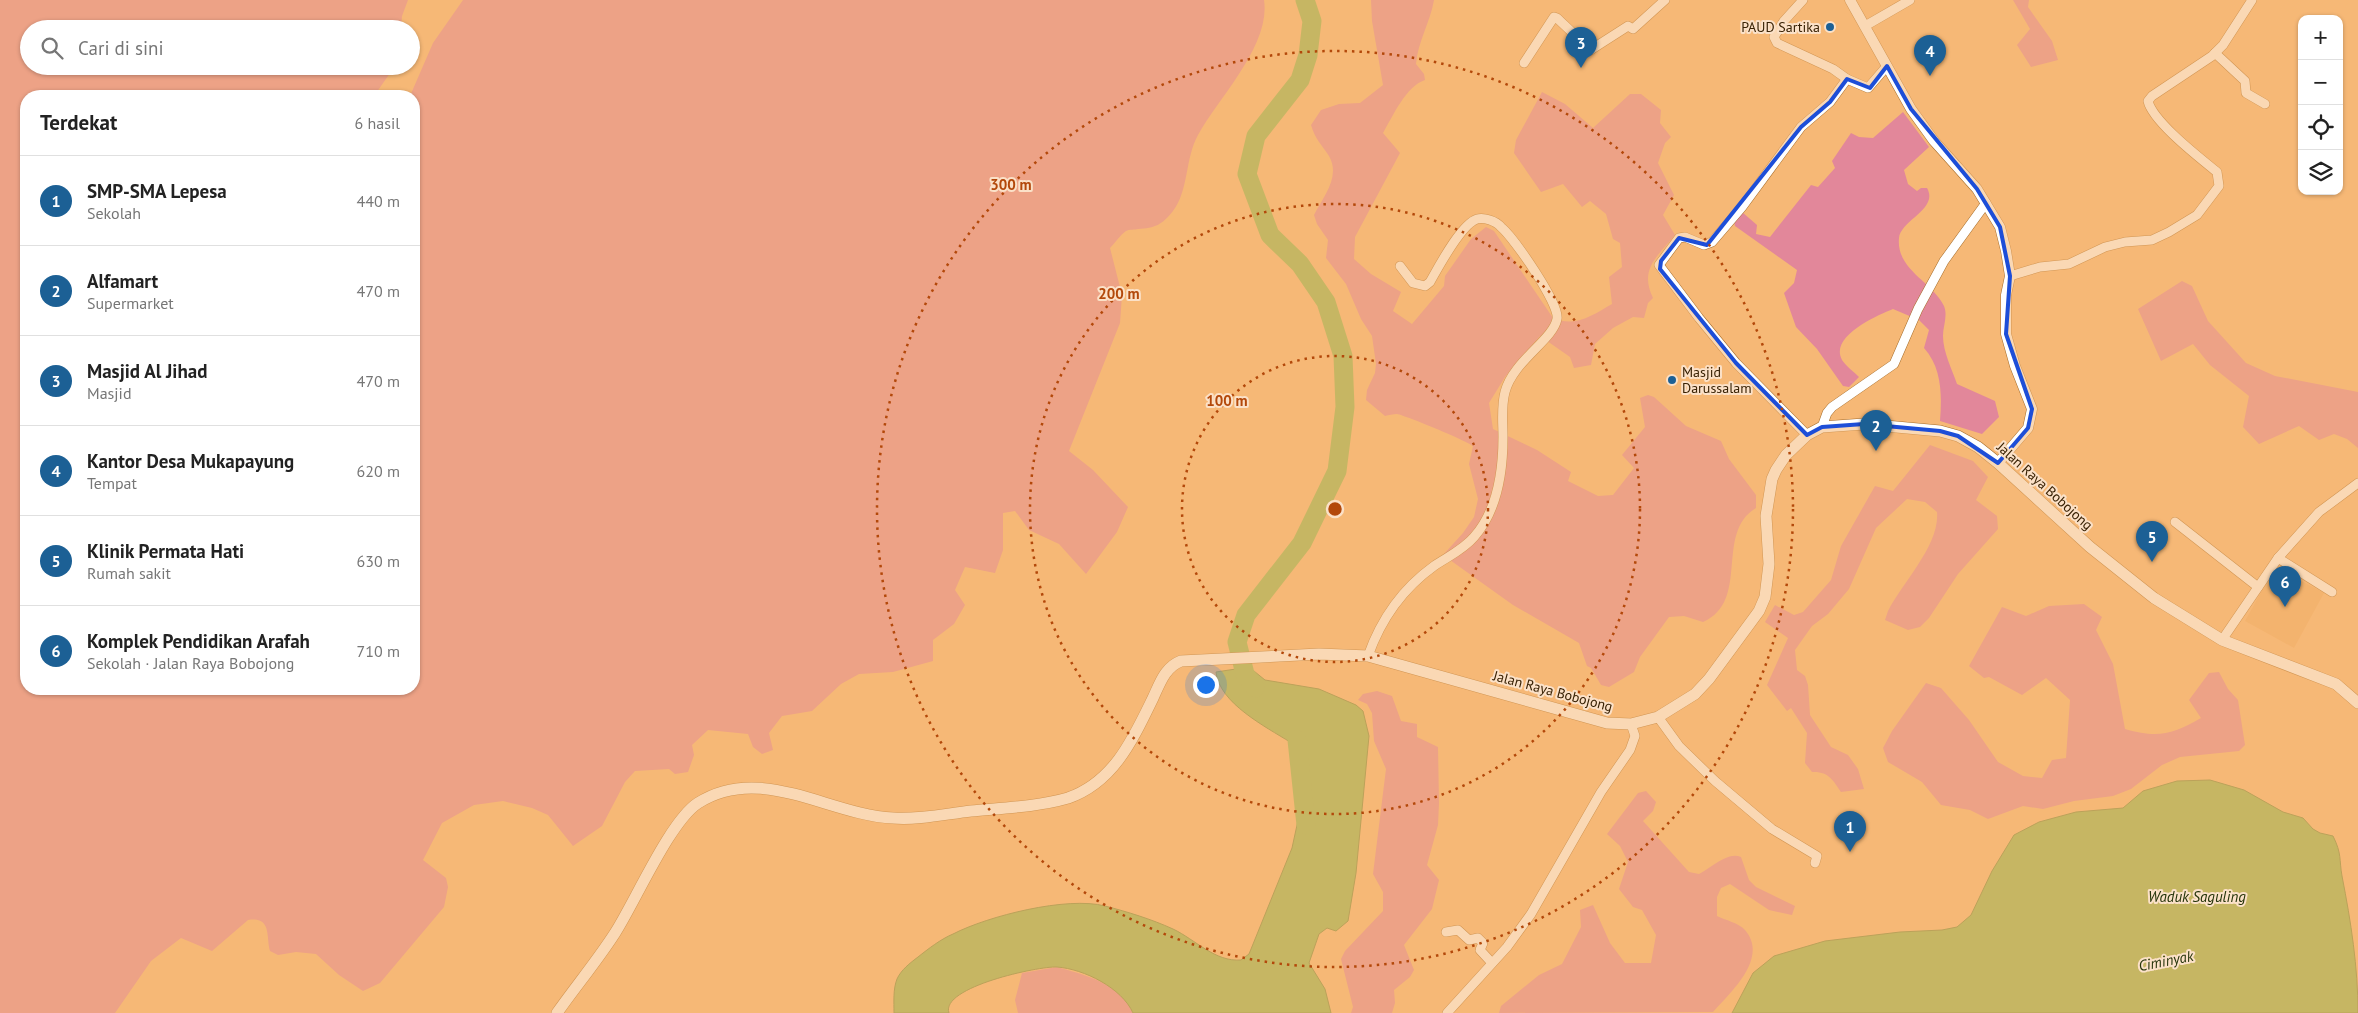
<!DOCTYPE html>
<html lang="id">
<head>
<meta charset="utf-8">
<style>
	body { margin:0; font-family:"PT Sans",sans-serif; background:#f6f6f6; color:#222 }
	.controls { position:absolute; right:15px; top:15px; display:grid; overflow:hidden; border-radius:10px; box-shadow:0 1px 4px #0004 }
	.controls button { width:45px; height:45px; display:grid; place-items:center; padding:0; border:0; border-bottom:1px solid #e0e0e0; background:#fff; color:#222; font:25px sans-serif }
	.you { position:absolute; left:1205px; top:684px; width:18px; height:18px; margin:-12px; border:4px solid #fff; border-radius:50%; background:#1a73e8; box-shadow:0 0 0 8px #1a73e833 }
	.badge { display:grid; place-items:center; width:32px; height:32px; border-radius:50%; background:#1c6095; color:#fff; font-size:16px; font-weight:700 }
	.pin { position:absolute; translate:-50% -41px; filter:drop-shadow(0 1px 2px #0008) }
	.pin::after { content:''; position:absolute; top:26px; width:18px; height:15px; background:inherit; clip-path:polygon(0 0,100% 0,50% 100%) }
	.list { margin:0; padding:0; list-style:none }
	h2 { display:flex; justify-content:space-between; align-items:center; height:65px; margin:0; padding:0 20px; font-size:21px }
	h2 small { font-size:16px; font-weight:400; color:#767676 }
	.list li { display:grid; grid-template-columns:32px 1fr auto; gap:15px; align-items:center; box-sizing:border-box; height:90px; padding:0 20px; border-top:1px solid #e0e0e0 }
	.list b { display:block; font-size:19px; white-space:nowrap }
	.list p { margin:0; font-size:16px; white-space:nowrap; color:#767676 }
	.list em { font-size:16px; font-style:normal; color:#767676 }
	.icon { flex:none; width:28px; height:28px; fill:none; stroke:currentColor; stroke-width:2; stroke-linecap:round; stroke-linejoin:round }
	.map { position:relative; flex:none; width:2358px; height:1013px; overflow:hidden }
	.search { position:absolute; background:#fff; box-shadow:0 1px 4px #0004; left:20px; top:20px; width:400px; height:55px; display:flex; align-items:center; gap:12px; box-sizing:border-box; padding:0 18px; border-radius:28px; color:#767676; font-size:19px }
	.panel { position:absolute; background:#fff; box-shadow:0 1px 4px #0004; left:20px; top:90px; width:400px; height:605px; border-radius:20px }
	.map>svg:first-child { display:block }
	.built { fill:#f0ad64 }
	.green { fill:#e2879a }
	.water { fill:#8db34d; stroke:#748737 }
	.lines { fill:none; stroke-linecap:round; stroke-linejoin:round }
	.river { stroke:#8db34d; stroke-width:19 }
	.minor-casing { stroke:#a66c28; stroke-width:10 }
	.tertiary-casing { stroke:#a66c28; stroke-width:11 }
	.secondary-casing { stroke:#a66c28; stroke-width:12 }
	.minor { stroke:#fff; stroke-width:9 }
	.tertiary { stroke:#fff; stroke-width:10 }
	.secondary { stroke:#fff; stroke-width:11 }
	.marked { fill:none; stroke:#1d4ed8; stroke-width:4; stroke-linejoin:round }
	.ring { fill:none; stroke:#b3480a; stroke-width:2.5; stroke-dasharray:2.5 5 }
	.poi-dot { fill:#1c6095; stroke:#fbe1c8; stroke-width:2 }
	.labels { text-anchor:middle; stroke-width:4; stroke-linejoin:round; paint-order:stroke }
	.poi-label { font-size:14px; fill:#382104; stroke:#fbe1c8; text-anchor:end }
	.street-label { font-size:14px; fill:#382104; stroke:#fbe1c8 }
	.water-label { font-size:15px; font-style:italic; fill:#25340a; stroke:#fbe1c8 }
	.centre { fill:#b3480a; stroke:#fbe1c8; stroke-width:2.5 }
	.ring-label { font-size:15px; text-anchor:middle; font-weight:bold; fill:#b3480a; stroke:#fbe1c8; stroke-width:4; stroke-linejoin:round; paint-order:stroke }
</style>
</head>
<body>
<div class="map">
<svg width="2358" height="1013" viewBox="0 0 2358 1013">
	<rect width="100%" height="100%" fill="#f6b876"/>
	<path class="built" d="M2275 567 2324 593 2294 648 2245 621Z"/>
	<g class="green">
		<path d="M0 0H408L402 16 401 29H29V66H395L374 96H26V689H414V96H410L433 43 463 0H1264C1271 45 1219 97 1198 135 1185 158 1189 190 1173 211 1162 225 1155 228 1138 229 1135 230 1129 229 1126 231 1121 234 1115 243 1110 248L1122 295 1120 323 1069 451 1093 470 1128 507 1117 532 1086 574 1059 544 1029 530 1015 511 1003 513V550L995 573 965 567 955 590 965 605 954 624 933 640V661L893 672 859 674 841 684 812 711 782 716 769 733 773 750 762 754 753 747 748 734 708 730 692 745 694 755 688 772 675 774 669 769 635 771 625 782 602 826 573 846 548 815 532 808 503 801 474 805 442 823 423 860 446 878 448 887 444 907 380 983 363 991 339 975 316 954 296 952 278 955 270 951C266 937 272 916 248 920L212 951 181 938 151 961 115 1013H0Z"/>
		<path d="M1371 0H1434C1430 23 1418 41 1416 64L1424 74 1425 80C1406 86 1393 116 1383 133L1400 153 1355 237 1354 259 1371 274 1401 292 1393 311 1412 324 1444 286 1445 276 1471 239 1486 227 1494 231 1553 318C1575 328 1593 315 1612 304L1609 277 1622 267 1620 243 1613 239 1606 214 1590 201 1582 207 1563 184 1541 192 1514 153 1516 140 1542 92 1565 104 1593 128 1630 94H1641L1661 110 1660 123 1671 137 1665 143 1658 163 1674 195 1663 215 1675 235C1657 257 1639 269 1653 298L1648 303 1644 318 1633 317 1613 328 1595 344 1591 365 1574 368 1570 357 1540 336 1505 377 1489 403 1493 429 1537 450 1571 472 1568 481 1598 496 1613 495 1634 468 1622 455 1645 427 1640 398 1648 395 1654 397 1686 426 1721 441 1729 459 1756 495V508C1714 533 1751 601 1703 622L1684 616 1669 617 1640 657 1634 672 1609 687 1601 685 1591 668 1587 666 1579 643 1513 605 1443 555 1463 533 1474 517 1478 499 1469 464 1473 446C1465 440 1407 416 1397 414 1393 414 1389 415 1385 416L1366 400 1367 390 1375 373 1376 364 1372 336 1361 319 1346 284 1326 258 1328 240 1317 224 1314 215C1323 197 1341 177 1329 156 1321 144 1315 139 1311 125L1321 110 1339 104 1360 103 1383 85 1372 21Z"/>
		<path d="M2013 0H2029L2028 7 2052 41 2058 60 2031 67 2017 45 2030 29Z"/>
		<path d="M1903 112 1929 147 1904 170 1908 184 1917 191 1921 188H1927C1939 209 1901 220 1899 238 1896 270 1932 281 1944 306 1948 316 1943 326 1943 336 1943 352 1952 369 1957 384L1995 401 1999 417 1982 434 1940 421C1942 395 1942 368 1924 348L1929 330 1919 320 1893 309C1878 315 1829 336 1842 360 1846 366 1854 372 1859 377L1849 387 1843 386 1817 349 1796 327 1784 293 1794 283 1797 270 1735 226 1734 221 1742 212 1757 225 1756 234 1770 237 1811 185 1818 187 1835 168 1832 161 1851 133 1859 137 1873 138Z"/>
		<path d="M2182 281 2192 286 2208 321 2246 363 2275 376 2358 392V448L2347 439 2334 434 2319 440 2299 426 2259 444 2243 427 2249 396 2210 365 2193 344 2161 361 2138 309Z"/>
		<path d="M1930 445 1973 461 1988 477 1976 500 1997 516 1998 529 1958 574 1929 618 1920 627 1908 630 1885 620 1888 611C1902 583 1940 545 1937 512L1925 502 1907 499 1876 528 1849 589 1828 614 1812 626 1795 650 1797 670 1805 676 1808 685 1810 715 1831 747 1848 755 1858 769 1864 789 1841 792C1833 780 1828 771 1812 772L1805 763 1807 733 1791 708 1787 711 1767 685 1788 638 1765 622 1775 605 1794 615 1803 612 1831 580 1841 546 1875 486 1893 491Z"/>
		<path d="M2084 604 2102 617 2096 630 2113 664 2125 729C2157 738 2172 735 2201 718L2189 700 2209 673 2219 672 2228 689 2238 700 2245 745 2239 751 2180 757 2162 765 2131 789 2113 796 2074 801 2043 809 2023 806 1988 819 1970 810 1941 805 1922 782 1888 762 1883 748 1892 731 1926 683 1941 688 1969 720 1998 762 2023 776 2042 778 2052 760 2066 758 2070 700 2046 678 2022 695 1989 677 1984 678 1969 666 2002 607 2026 616 2049 606Z"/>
		<path d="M1377 691 1392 696 1401 721 1417 724V737L1438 747 1439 803 1438 825 1427 865 1439 880 1432 909 1404 945 1414 970 1410 977 1394 990 1395 1003 1392 1013H1351L1353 1007 1341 959 1345 951 1383 911V892L1373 874 1386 769 1374 741 1372 713 1367 704 1358 700 1363 694Z"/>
		<path d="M1646 791 1656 802 1653 811 1643 821 1689 872 1699 874C1711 868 1728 851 1741 857L1749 880 1756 887 1795 906 1792 915 1769 910 1730 884 1721 888 1717 897V916C1725 920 1739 923 1745 930 1769 958 1731 992 1713 1012L1499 1013 1501 1006 1539 975 1562 964 1581 927 1580 910 1593 905 1610 943 1625 963H1651L1656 935 1642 910 1633 907 1619 889 1628 862 1620 846 1607 834 1638 793Z"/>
		<path d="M1057 967C1085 975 1120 983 1133 1013H1018L1015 1000 1022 973Z"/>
	</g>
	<g class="water">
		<path d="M1249 667 1265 680 1319 689 1356 705 1363 711 1369 736 1356 873 1348 921 1336 931 1327 928 1319 934 1309 963 1325 989 1331 1013H1133C1122 988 1084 969 1057 967 1039 966 940 987 949 1013H894C894 1002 893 989 897 979 901 970 910 963 918 957 928 949 941 939 953 934 988 916 1067 896 1105 906 1128 912 1151 919 1173 929 1196 940 1215 962 1241 960L1249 954 1292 848 1307 779 1291 750 1290 742C1266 727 1219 703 1216 672Z"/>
		<path d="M2210 780 2244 790 2283 812 2303 818 2313 829 2320 833 2333 836C2342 854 2339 859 2342 876 2351 922 2358 967 2358 1013H1732L1753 973 1774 956 1825 941 1900 932 1942 930 1957 927 1971 915 1992 871 2014 835 2039 822 2076 812 2123 808 2143 791 2177 781Z"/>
	</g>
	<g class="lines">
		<g class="river">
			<path d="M1255 688 1245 674 1237 642 1246 615 1302 543 1337 471 1345 407 1343 356 1326 302 1300 264 1270 235 1247 174 1256 136 1300 80 1308 55 1312 21 1305 0"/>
			<path d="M1297 740 1306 825"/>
		</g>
		<defs>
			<g id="minor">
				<path d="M1803 0 1784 21 1774 37 1777 43 1833 69 1847 79"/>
				<path d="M1865 26 1910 0"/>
				<path d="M2215 53 2245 81 2246 93 2265 104"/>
				<path d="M1524 63 1554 17 1557 18C1568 29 1580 38 1589 51L1628 26 1633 29 1665 0"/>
				<path d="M2010 276 2040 267 2069 264 2105 247 2125 242 2152 240 2169 232 2197 215 2219 186 2217 172C2200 158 2153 122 2148 101L2152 96 2212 56 2223 45 2252 0"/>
				<path d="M1822 427 1827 413 1832 407 1894 364 1918 309 1944 261 1986 203"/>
				<path d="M1807 435 1736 363 1699 318 1659 265 1679 238 1685 237 1704 245 1712 242 1742 207 1801 127 1830 102 1847 79 1868 88 1887 66"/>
				<path d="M2175 522 2258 587"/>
				<path d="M2278 558 2319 512 2358 483"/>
				<path d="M2222 640 2278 558 2332 592"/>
				<path d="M1368 656C1381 619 1402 589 1434 566 1447 557 1463 550 1474 537 1497 511 1503 471 1503 437 1503 423 1501 407 1505 392 1513 361 1553 340 1557 319 1560 304 1514 238 1501 227 1496 221 1484 217 1477 219 1461 224 1438 268 1430 282L1425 286 1413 283 1400 266"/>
				<path d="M1658 717 1679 746 1715 781 1772 829 1817 856 1815 863"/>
				<path d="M1446 932 1458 930 1469 940 1478 938 1483 943 1480 950 1492 963"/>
				<path d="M1447 1013 1507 947 1531 914 1601 792 1630 750 1635 736 1631 724"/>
			</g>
			<path id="tertiary" d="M1850 0 1911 109 1934 141 1977 189 2000 227 2006 251 2010 276 2006 295V334L2015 366 2032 409 2028 428 1998 463"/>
			<path id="secondary" d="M557 1013C576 986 597 961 615 933 635 902 670 821 698 803 761 763 829 815 893 818 918 820 945 814 971 811 1002 808 1037 807 1068 798 1114 782 1133 739 1153 698 1160 683 1165 667 1181 661L1319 654 1368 656 1607 723 1631 724 1658 717 1695 694 1709 679 1759 611 1765 597 1769 564 1766 516 1772 479 1776 470 1786 455 1807 435 1822 427 1864 424 1940 431 1958 436 1978 447 1998 463 2090 547 2154 598 2222 640 2336 684 2358 703"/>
		</defs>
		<use href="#minor" class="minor-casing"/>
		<use href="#tertiary" class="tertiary-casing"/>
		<use href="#secondary" class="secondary-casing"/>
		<use href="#minor" class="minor"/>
		<use href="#tertiary" class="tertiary"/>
		<use href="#secondary" class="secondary"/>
	</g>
	<path d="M0 0H2358V1013H0ZM1887 66 1911 109 1977 189 2000 227 2010 276 2006 334 2032 409 2028 428 1998 463 1958 436 1940 431 1864 424 1822 427 1807 435 1736 363 1660 269 1661 261 1679 238 1707 245 1801 127 1830 102 1847 79 1870 88Z" fill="#f6b876" fill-opacity=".55" fill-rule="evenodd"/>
	<path class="marked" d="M1887 66 1911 109 1977 189 2000 227 2010 276 2006 334 2032 409 2028 428 1998 463 1958 436 1940 431 1864 424 1822 427 1807 435 1736 363 1660 269 1661 261 1679 238 1707 245 1801 127 1830 102 1847 79 1870 88Z"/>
	<g class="ring">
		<circle cx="1335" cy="509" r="153"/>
		<circle cx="1335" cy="509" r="305"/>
		<circle cx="1335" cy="509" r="458"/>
	</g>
	<g class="poi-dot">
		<circle cx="1830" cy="27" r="5"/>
		<circle cx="1672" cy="380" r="5"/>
	</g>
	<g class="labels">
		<g class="poi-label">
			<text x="1820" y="32">PAUD Sartika</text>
			<text x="1682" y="377" text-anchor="start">Masjid<tspan x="1682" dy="16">Darussalam</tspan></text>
		</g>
		<g class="street-label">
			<text transform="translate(2045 486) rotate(42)" y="5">Jalan Raya Bobojong</text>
			<text transform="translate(1553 691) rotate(15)" y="5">Jalan Raya Bobojong</text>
		</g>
		<g class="water-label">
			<text x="2197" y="902">Waduk Saguling</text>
			<text transform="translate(2166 961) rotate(-11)" y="5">Ciminyak</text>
		</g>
	</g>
	<circle cx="1335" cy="509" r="8" class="centre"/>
	<g class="ring-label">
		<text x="1011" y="190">300 m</text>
		<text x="1119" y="299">200 m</text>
		<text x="1227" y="406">100 m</text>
	</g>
</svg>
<div class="controls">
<button>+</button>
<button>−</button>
<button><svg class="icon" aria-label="locate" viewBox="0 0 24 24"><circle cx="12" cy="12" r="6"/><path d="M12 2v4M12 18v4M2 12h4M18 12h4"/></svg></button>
<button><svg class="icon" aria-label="layers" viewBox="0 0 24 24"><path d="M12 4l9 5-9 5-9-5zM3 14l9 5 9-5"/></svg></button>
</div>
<div class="you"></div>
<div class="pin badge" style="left:1850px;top:852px">1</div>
<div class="pin badge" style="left:1876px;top:451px">2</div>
<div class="pin badge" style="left:1581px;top:68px">3</div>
<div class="pin badge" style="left:1930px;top:76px">4</div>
<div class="pin badge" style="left:2152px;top:562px">5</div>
<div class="pin badge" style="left:2285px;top:607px">6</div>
<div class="search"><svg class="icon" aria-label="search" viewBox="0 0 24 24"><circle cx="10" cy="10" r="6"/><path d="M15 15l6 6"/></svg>Cari di sini</div>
<section class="panel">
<h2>Terdekat<small>6 hasil</small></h2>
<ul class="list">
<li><span class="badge">1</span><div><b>SMP-SMA Lepesa</b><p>Sekolah</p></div><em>440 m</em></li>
<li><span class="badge">2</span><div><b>Alfamart</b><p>Supermarket</p></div><em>470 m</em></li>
<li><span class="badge">3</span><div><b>Masjid Al Jihad</b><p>Masjid</p></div><em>470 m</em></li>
<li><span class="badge">4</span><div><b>Kantor Desa Mukapayung</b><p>Tempat</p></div><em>620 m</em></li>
<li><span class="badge">5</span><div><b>Klinik Permata Hati</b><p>Rumah sakit</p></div><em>630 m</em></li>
<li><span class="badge">6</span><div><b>Komplek Pendidikan Arafah</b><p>Sekolah · Jalan Raya Bobojong</p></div><em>710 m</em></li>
</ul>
</section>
</div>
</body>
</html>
